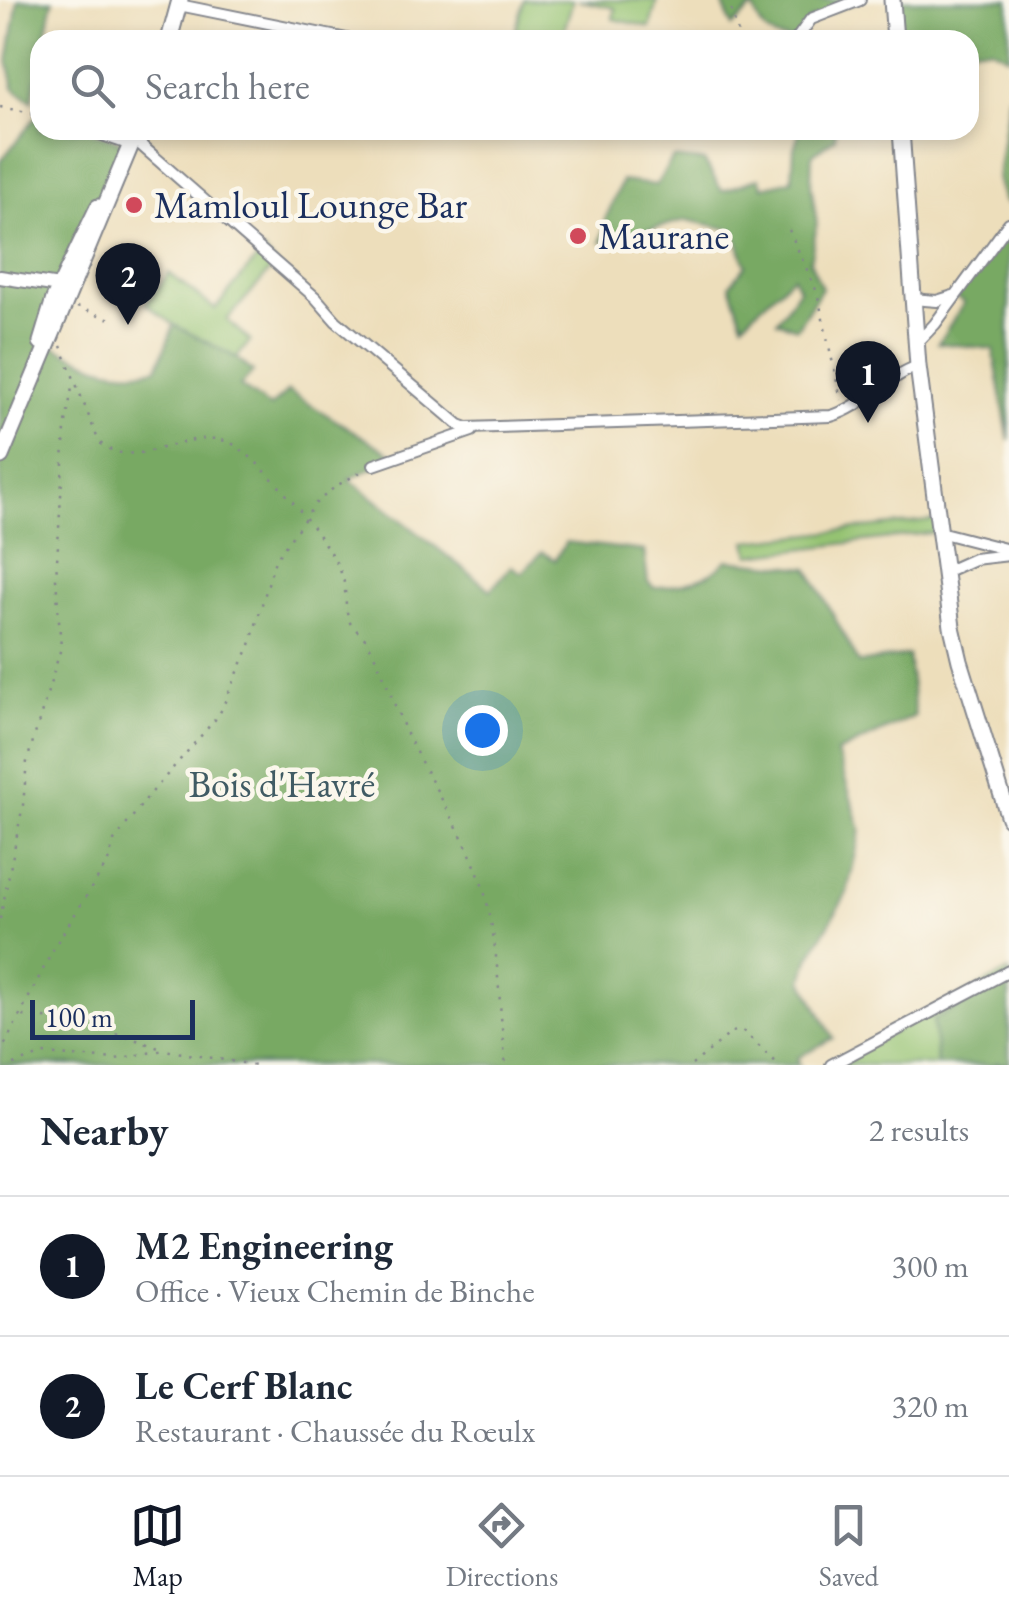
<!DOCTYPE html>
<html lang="en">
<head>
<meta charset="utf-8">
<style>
	body { margin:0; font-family:"EB Garamond",serif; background:#f2f2f3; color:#1f2937 }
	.scale { position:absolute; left:30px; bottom:25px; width:165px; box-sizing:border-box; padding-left:10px; border:5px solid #1b2f5e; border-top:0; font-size:28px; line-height:35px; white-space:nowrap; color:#1b2f5e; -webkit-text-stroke:8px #fbf7ec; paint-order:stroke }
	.you { position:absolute; left:482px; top:730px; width:35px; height:35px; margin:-25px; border:8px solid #fff; border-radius:50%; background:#1a73e8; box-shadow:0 0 0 15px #1a73e833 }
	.badge { display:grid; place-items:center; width:65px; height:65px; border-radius:50%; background:#111827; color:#fff; font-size:32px; font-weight:700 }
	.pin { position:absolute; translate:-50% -82px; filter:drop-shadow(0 2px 5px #0008) }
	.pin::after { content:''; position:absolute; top:52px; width:35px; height:30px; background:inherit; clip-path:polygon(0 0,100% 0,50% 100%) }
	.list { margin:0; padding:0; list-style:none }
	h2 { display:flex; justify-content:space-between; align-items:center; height:130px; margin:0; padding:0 40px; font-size:42px }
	h2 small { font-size:32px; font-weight:400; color:#747a83 }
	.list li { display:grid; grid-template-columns:65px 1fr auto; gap:30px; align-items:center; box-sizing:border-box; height:140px; padding:0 40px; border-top:2px solid #e0e1e3 }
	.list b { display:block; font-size:38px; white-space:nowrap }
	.list p { margin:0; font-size:32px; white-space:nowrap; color:#747a83 }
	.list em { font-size:32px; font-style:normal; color:#747a83 }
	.icon { flex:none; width:55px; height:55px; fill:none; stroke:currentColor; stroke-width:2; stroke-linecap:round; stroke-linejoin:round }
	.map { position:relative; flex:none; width:1009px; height:1065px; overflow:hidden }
	.search { position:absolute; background:#fff; box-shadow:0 5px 15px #0003; left:30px; right:30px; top:30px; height:110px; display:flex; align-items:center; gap:25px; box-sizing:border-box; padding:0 35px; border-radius:30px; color:#747a83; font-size:38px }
	.sheet { height:410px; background:#fff }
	nav { display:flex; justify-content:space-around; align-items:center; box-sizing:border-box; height:140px; border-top:2px solid #e0e1e3; background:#fff; font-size:28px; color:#747a83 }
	nav a { display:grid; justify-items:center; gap:5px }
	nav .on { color:#111827 }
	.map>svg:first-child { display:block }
	.green { fill:#95c372; stroke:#587968; stroke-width:2.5 }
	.forest { fill:#78a964; stroke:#4a6c61; stroke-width:2.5 }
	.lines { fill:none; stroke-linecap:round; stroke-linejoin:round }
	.minor-casing { stroke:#84868c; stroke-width:14 }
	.tertiary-casing { stroke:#84868c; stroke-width:16 }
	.secondary-casing { stroke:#84868c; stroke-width:19 }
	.path { stroke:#84868c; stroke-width:2.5; stroke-dasharray:2.5 8; stroke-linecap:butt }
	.minor { stroke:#fff; stroke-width:10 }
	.tertiary { stroke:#fff; stroke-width:12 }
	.secondary { stroke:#fff; stroke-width:15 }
	.poi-dot { fill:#d1495b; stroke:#fbf7ec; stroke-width:4 }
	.labels { text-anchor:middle; stroke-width:9; stroke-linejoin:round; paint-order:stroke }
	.poi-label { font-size:38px; fill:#1b2f5e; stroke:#fbf7ec; text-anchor:start }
	.park-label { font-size:38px; fill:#405b64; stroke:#fbf7ec }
</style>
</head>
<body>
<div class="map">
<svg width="1009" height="1065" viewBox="0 0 1009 1065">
	<rect width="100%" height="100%" fill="#fbf7ec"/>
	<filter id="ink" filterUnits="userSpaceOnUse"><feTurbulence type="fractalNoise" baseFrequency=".01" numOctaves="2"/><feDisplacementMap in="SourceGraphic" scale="20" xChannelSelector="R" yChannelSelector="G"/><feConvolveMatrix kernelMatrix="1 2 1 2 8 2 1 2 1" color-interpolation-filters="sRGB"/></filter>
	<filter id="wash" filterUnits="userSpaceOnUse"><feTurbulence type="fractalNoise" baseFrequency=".0048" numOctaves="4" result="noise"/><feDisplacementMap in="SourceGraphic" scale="40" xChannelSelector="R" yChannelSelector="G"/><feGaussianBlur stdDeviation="2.25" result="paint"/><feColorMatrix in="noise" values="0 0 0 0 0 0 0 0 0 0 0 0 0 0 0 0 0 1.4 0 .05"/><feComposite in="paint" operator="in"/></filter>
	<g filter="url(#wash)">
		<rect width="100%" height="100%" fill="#eddebb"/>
		<g class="green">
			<path d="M524 0H573L561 40H513Z"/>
			<path d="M578 0H657L650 27 613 19 615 8Z"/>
			<path d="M263 251 276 264 227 320 250 341 237 358 174 325 146 304 169 273 215 309Z"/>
			<path d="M937 520 939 532 750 555 747 541Z"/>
			<path d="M1009 971V1065H831Z"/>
		</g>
		<g class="forest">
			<path d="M18 0H53L45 40H40V61L32 101 14 88 8 61Z"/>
			<path d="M721 0H860L811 19 796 40C769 40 762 33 753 7L732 27Z"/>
			<path d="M892 0H1009V57L991 48H969V40H895Z"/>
			<path d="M1009 93V204L1004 202 997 179Z"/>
			<path d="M38 114 40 130H88L131 145 42 340C80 359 113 380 157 368L174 325 237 358 253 372 240 386 270 407 288 391 396 457 349 479 491 590 511 566 522 573 542 552 555 560 566 542 644 551 648 582 654 588C683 584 706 582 727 560L808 568 859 663 908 655 915 716 837 753 861 830 847 893 809 959 803 980 833 1038 797 1058 800 1065H0V162Z"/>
			<path d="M800 130H835V138L812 155 811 184 817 225 810 261 822 288 797 328 777 321 799 289 793 276 743 323 730 285 746 265 734 230 686 220 601 242 606 218 622 181 656 185 673 158 704 161 722 191 759 178 763 187 792 180 794 148Z"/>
			<path d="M1009 223V441L993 349 938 343 964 303 954 296Z"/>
			<path d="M1009 981V1065L997 1062 995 1065H937L933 1020Z"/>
		</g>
	</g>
	<g filter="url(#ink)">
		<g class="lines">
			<defs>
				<g id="minor">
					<path d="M179 5 352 40"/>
					<path d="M796 40 811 19 860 0"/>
					<path d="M38 114 40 115"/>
					<path d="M88 130 131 145"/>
					<path d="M134 139 316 298 336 321 459 425 467 428 831 416C863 407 886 377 918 366"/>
					<path d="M912 299 937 301 953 296"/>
					<path d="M916 344 935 324 1009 223"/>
					<path d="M374 465 472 431"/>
					<path d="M939 532 1009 550"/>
					<path d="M945 572 974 559 1009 555"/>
					<path d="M831 1065 1009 971"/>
				</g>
				<path id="tertiary" d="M0 277 66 287"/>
				<g id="secondary">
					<path d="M892 0 895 40"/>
					<path d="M169 40 180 0"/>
					<path d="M901 130 918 366 952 627 960 661 1009 818"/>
					<path d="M41 342 54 299 98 207"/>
					<path d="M1 456 137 130"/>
				</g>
			</defs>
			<use href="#minor" class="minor-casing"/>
			<use href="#tertiary" class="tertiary-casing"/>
			<use href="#secondary" class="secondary-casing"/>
			<g class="path">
				<path d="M728 0 740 40"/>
				<path d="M0 107 27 112"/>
				<path d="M789 230 817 292 841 400"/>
				<path d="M77 307 113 320"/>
				<path d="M61 346 99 442C138 477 192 419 236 446 265 464 330 543 342 575 347 589 344 606 349 620 351 628 363 634 368 643 384 671 393 704 407 734 432 787 467 835 484 891 500 948 498 1007 506 1065"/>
				<path d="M0 919 23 805 27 761 61 648 56 578 65 429 73 382"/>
				<path d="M23 1016C70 1019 118 1032 161 1049"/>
				<path d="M0 1054 56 944 108 862 114 841 146 799 219 715 250 645 275 560 316 503 336 486 366 469"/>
				<path d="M14 1065 43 1054 116 1059 164 1050 255 1065"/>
				<path d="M692 1065 732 1032 742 1030 779 1065"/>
			</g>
			<use href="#minor" class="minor"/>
			<use href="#tertiary" class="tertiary"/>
			<use href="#secondary" class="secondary"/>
		</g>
	</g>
	<g class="poi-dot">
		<circle cx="134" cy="205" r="10"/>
		<circle cx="578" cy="236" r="10"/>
	</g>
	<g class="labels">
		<g class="poi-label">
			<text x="154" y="218">Mamloul Lounge Bar</text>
			<text x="598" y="249">Maurane</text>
		</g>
		<g class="park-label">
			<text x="282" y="797">Bois d'Havré</text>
		</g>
	</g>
</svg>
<div class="scale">100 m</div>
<div class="you"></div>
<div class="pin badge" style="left:868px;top:423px">1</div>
<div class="pin badge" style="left:128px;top:325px">2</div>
<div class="search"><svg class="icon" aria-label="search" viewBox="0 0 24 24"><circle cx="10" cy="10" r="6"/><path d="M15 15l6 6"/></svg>Search here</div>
</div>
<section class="sheet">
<h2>Nearby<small>2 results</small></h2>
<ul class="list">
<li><span class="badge">1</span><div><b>M2 Engineering</b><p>Office · Vieux Chemin de Binche</p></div><em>300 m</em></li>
<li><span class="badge">2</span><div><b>Le Cerf Blanc</b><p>Restaurant · Chaussée du Rœulx</p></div><em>320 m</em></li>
</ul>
</section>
<nav>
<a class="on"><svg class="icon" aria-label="map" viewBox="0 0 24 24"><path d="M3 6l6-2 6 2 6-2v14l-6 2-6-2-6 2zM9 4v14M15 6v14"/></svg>Map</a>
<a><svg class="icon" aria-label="directions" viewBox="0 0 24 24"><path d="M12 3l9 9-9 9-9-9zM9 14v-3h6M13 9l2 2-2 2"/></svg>Directions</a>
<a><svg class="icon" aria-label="saved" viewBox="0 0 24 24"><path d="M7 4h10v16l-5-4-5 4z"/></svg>Saved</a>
</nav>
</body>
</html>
